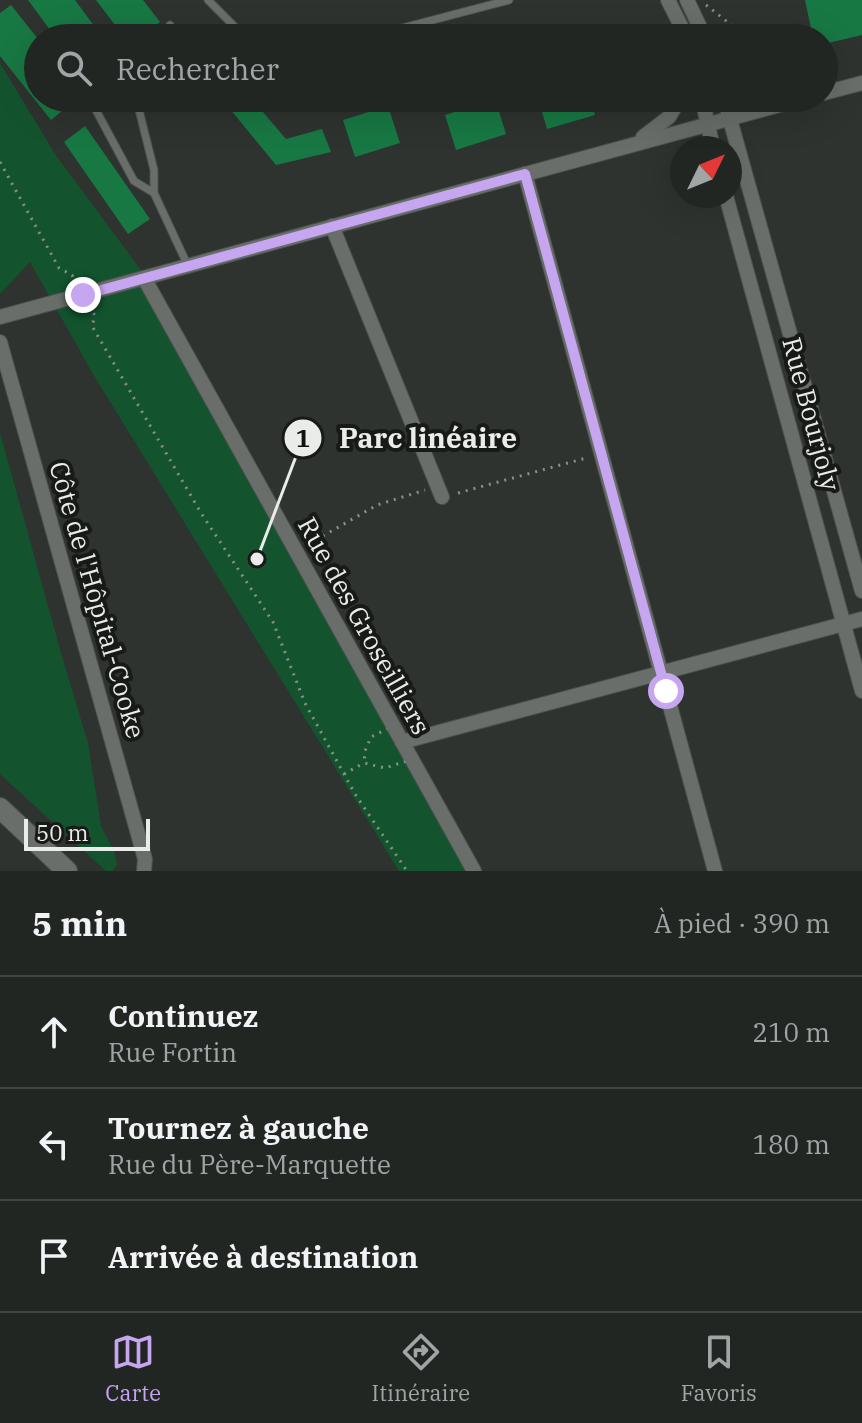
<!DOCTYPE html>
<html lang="fr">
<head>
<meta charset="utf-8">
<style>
	body { margin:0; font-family:"IBM Plex Serif",serif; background:#2e3230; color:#f1f3f6 }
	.compass { position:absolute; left:670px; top:136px; width:72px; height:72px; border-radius:50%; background:#222623; box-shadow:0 8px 32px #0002; rotate:47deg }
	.scale { position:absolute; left:24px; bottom:20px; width:126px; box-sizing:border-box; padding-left:8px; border:4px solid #e9ece9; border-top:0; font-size:22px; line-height:28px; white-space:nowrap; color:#e9ece9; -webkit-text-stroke:6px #181a18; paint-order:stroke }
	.stop { position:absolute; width:24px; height:24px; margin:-18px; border:6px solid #c6a6f0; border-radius:50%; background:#fff }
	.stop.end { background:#c6a6f0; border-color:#fff; box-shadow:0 2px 8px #0008 }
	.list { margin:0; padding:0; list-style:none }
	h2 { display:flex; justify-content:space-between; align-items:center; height:104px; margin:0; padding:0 32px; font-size:34px }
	h2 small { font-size:26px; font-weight:400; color:#a2a5a6 }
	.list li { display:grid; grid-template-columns:52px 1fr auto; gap:24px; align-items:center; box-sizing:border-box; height:112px; padding:0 32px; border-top:2px solid #3f4341 }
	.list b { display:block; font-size:30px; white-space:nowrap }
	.list p { margin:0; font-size:26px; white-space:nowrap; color:#a2a5a6 }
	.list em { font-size:26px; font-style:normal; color:#a2a5a6 }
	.icon { flex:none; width:44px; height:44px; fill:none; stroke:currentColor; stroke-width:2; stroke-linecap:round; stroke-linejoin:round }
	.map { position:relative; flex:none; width:862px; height:871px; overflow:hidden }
	.search { position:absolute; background:#222623; box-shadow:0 8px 32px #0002; left:24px; right:24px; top:24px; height:88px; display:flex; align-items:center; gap:20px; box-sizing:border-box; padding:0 28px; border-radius:44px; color:#a2a5a6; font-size:30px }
	.sheet { height:440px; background:#222623 }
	nav { display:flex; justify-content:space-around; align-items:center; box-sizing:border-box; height:112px; border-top:2px solid #3f4341; background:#222623; font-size:22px; color:#a2a5a6 }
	nav a { display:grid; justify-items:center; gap:4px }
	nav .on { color:#c6a6f0 }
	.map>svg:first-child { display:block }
	.green { fill:#13542e }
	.building { fill:#187843 }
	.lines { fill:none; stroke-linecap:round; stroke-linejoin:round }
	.lane-casing { stroke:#4d514e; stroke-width:9 }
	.street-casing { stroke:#4d514e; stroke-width:16 }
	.secondary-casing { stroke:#4d514e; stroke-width:22 }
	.path { stroke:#8b8f8b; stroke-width:3; stroke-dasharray:2 6; stroke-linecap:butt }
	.lane { stroke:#696e6a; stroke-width:7 }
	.street { stroke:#696e6a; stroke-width:14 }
	.secondary { stroke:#696e6a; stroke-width:20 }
	.route { stroke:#c6a6f0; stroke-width:10 }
	.labels { text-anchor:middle; stroke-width:8; stroke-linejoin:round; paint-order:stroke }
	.street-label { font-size:26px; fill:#e9ece9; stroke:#181a18 }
	.leader { fill:none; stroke:#e9ece9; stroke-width:3 }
	.callout-dot { fill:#e9ece9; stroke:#181a18; stroke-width:3 }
	.mark-label { font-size:24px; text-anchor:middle; font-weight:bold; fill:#111 }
	.callout-label { font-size:28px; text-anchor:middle; font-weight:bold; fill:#e9ece9; stroke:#181a18; stroke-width:8; stroke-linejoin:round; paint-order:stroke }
</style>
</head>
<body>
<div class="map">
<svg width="862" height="871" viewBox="0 0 862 871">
	<rect width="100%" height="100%" fill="#2e332f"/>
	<g class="green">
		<path d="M0 63 55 154 152 285 483 871H399L93 374 30 262 0 294Z"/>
		<path d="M0 433 63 660 88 743 101 826 115 853 117 865 112 871H106L0 774Z"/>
	</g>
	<g class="building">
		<path d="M28 0H75L103 38H56Z"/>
		<path d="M96 0H143L160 22 139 38H125Z"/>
		<path d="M805 0H862V35L824 44V38H813Z"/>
		<path d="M11 5 38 39V98H78L51 120 0 56V13Z"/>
		<path d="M445 25 448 38H389V37Z"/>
		<path d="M221 98H251L286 139 322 129 331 152 276 165Z"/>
		<path d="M538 98H590L595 115 547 129Z"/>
		<path d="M495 99 506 134 456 150 445 115Z"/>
		<path d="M388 106 400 143 355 157 343 120Z"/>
		<path d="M85 126 150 219 128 234 64 142Z"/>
	</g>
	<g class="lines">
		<defs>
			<g id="lane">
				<path d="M208 0 246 38"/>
				<path d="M160 38 170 25"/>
				<path d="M364 38 509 0"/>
				<path d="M136 98 154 170V193L188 266"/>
				<path d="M90 99 134 181 154 193"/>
			</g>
			<g id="street">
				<path d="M668 0 687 38"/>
				<path d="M687 0 705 38"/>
				<path d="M824 93 862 83"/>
				<path d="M702 98 713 148"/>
				<path d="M724 98 862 591"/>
				<path d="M643 137 669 117 680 98"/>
				<path d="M525 174 715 871"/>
				<path d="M726 196 862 691"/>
				<path d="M332 226 442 497"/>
				<path d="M144 278 474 871"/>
				<path d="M0 317 805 98"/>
				<path d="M0 342 145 859 144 871"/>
				<path d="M402 742 862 619"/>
			</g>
			<path id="secondary" d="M0 808 67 871"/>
		</defs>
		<use href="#lane" class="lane-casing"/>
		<use href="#street" class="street-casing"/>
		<use href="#secondary" class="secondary-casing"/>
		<g class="path">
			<path d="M706 5 748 38"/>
			<path d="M0 162 59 268 72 275 76 282"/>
			<path d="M90 306 95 316 92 326 201 513 273 622 305 703 355 794 407 871"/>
			<path d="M458 493 586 458"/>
			<path d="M309 544 377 505 425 490"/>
			<path d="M389 728 402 742 407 761 385 768 364 763 365 751 371 737Z"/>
			<path d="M344 774 364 763"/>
		</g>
		<use href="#lane" class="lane"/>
		<use href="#street" class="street"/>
		<use href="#secondary" class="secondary"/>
	</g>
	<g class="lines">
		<path class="route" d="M83 295 525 174 666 691"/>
	</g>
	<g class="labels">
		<g class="street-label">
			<text transform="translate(811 414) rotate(75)" y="9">Rue Bourjoly</text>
			<text transform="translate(97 600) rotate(74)" y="9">Côte de l'Hôpital-Cooke</text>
			<text transform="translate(364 626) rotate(61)" y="9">Rue des Groseilliers</text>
		</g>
	</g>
	<path class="leader" d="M257 559L303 438"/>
	<g class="callout-dot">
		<circle cx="257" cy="559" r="8"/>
		<circle cx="303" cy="438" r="20"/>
	</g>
	<g class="mark-label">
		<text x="303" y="447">1</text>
	</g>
	<g class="callout-label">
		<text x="428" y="448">Parc linéaire</text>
	</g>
</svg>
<svg class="compass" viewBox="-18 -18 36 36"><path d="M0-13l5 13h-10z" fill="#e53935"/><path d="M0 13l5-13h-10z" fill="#a2a5a6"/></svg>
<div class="scale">50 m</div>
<div class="stop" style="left:666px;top:691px"></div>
<div class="stop end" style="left:83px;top:295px"></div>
<div class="search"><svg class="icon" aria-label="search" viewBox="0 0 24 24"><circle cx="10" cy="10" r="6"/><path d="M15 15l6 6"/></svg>Rechercher</div>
</div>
<section class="sheet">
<h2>5 min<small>À pied · 390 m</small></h2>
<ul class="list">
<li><svg class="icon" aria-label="ahead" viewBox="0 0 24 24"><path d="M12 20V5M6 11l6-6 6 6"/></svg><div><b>Continuez</b><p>Rue Fortin</p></div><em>210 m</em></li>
<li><svg class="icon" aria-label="left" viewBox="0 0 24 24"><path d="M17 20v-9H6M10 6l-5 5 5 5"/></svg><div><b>Tournez à gauche</b><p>Rue du Père-Marquette</p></div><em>180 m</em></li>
<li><svg class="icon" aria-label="arrive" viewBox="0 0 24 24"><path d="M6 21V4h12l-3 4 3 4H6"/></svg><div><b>Arrivée à destination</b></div></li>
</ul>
</section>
<nav>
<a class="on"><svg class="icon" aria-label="map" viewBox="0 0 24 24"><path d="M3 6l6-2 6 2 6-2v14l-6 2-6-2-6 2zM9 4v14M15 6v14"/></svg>Carte</a>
<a><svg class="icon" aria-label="directions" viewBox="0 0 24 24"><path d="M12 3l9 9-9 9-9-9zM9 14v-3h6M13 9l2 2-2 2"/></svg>Itinéraire</a>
<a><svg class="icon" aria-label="saved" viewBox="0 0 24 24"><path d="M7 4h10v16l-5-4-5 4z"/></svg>Favoris</a>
</nav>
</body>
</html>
